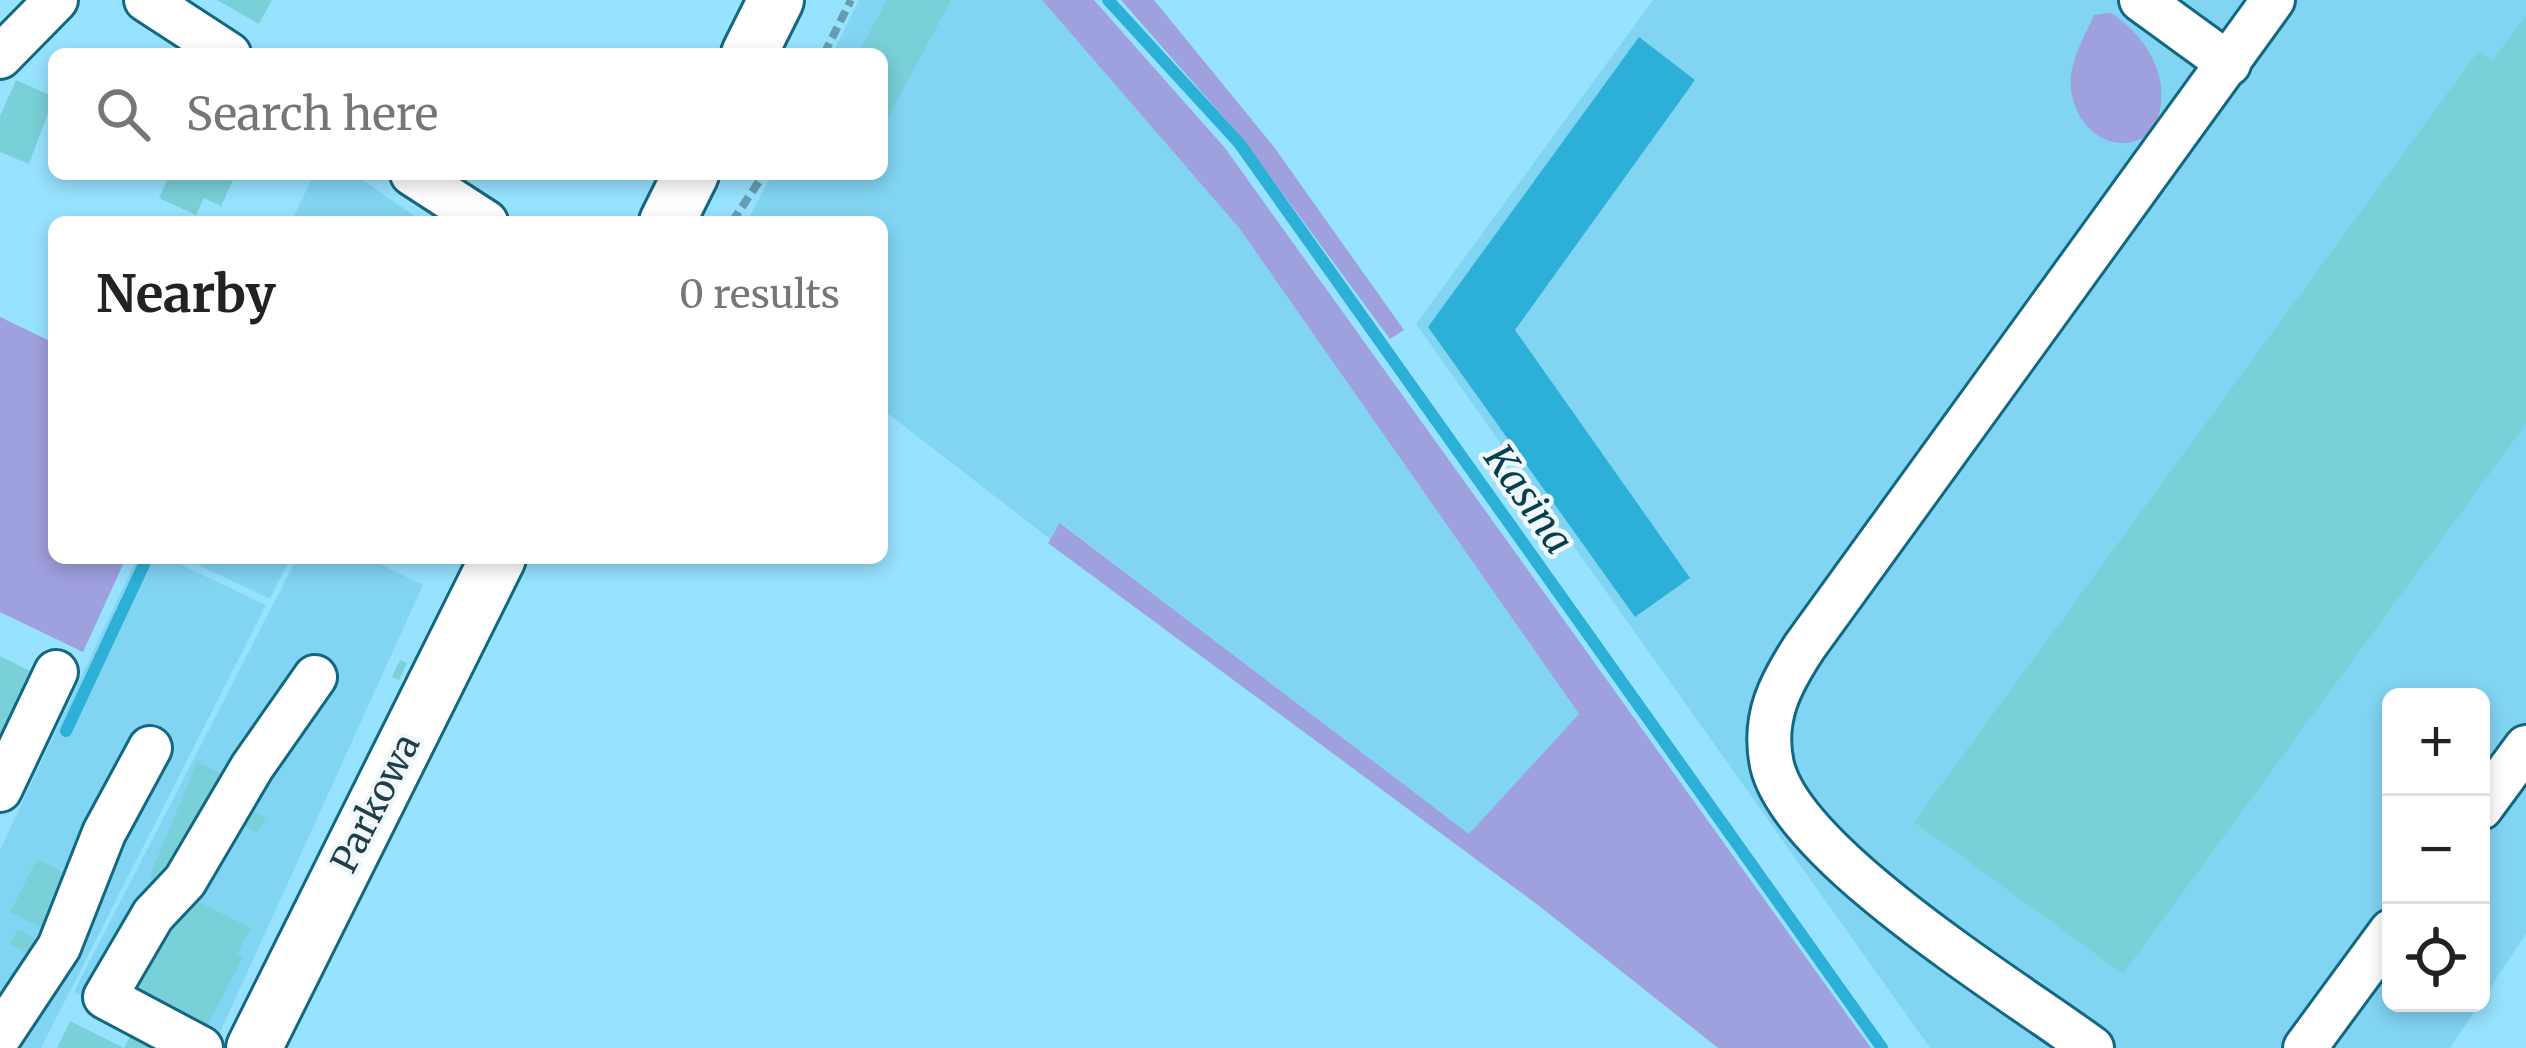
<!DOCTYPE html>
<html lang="en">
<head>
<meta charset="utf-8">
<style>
	body { margin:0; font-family:Merriweather,serif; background:#f6f6f6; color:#222 }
	.controls { position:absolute; right:36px; bottom:36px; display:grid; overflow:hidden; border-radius:18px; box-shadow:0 6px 18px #0003 }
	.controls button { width:108px; height:108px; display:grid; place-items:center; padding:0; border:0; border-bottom:3px solid #e0e0e0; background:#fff; color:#222; font:60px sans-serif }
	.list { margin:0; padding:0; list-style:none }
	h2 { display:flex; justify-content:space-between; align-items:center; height:156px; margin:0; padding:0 48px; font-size:51px }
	h2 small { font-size:39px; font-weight:400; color:#767676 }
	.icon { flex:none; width:66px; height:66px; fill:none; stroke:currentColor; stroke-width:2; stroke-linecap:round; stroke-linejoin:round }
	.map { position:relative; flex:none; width:2526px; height:1048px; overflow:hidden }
	.search { position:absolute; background:#fff; box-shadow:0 6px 18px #0003; left:48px; top:48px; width:840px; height:132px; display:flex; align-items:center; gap:30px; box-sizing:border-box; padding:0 42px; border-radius:18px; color:#767676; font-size:45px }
	.panel { position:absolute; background:#fff; box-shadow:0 6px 18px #0003; left:48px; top:216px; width:840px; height:348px; border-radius:18px }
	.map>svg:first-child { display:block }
	.built { fill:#81d5f3 }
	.green { fill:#9fa0de }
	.water { fill:#2db0d7 }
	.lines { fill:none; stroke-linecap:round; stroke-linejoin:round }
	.stream { stroke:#2db0d7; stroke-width:12 }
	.building { fill:#7ad0d8 }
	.minor-casing { stroke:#136881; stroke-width:48 }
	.major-casing { stroke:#136881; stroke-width:60 }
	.path { stroke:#659eb3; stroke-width:8; stroke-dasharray:12 6; stroke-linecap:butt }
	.minor { stroke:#fff; stroke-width:42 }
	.major { stroke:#fff; stroke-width:54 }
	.labels { text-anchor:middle; stroke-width:9; stroke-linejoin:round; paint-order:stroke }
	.street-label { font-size:36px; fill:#1e3e49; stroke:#f1f8fb }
	.water-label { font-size:39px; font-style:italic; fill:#053e4e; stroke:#f1f8fb }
</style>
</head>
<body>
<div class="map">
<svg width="2526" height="1048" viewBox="0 0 2526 1048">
	<rect width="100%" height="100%" fill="#97e3ff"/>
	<g class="built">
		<path d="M859 0H1042L1240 229 1579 714 1470 835 1061 523 1050 539 882 409V222H747L772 174H882V54H832Z"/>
		<path d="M1653 0H2526V934L2481 1001V697H2391V1003H2480L2450 1048H1930L1416 324Z"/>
		<path d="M314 174H354L423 222H291Z"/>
		<path d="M137 558H167L266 605 41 1048H0V850Z"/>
		<path d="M184 558H290L270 599Z"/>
		<path d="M297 558H368L423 585 213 1048H184L74 992Z"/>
	</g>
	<g class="green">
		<path d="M1042 0H1094L1225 148 1871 1048H1718L1538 905 1048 543 1060 523 1469 834 1579 714 1240 229Z"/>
		<path d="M1121 0H1154L1274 147 1404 330 1390 339 1241 137Z"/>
		<path d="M2111 13C2150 38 2177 87 2152 131 2119 161 2075 131 2071 89 2068 63 2084 38 2094 15Z"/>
		<path d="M0 317 54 343V558H126L83 652 0 612Z"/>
	</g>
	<path class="water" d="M1639 37 1695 80 1515 330 1690 578 1635 617 1428 327Z"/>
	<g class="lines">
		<g class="stream">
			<path d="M1108 0 1239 143 1882 1048"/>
			<path d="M66 731 147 558"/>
		</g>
	</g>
	<g class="building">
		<path d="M217 0H272L259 24Z"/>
		<path d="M887 0H951L882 129V54H858Z"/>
		<path d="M2526 16V424L2123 974 1914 822 2479 50 2492 61Z"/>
		<path d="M16 80 54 97 29 164 0 152V116Z"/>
		<path d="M170 174H236L221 206 204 198 196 215 159 198Z"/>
		<path d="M0 656 32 672 0 738Z"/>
		<path d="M400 660 407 663 399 680 392 677Z"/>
		<path d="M197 762 227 776 164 885 149 878Z"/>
		<path d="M249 808 266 818 257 833 240 824Z"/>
		<path d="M37 859 77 879 50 932 10 912Z"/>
		<path d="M191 898 251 928 237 954 243 957 202 1036 129 998 170 918 178 924Z"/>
		<path d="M18 929 50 946 41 961 10 944Z"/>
		<path d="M70 1021 124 1048H57Z"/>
		<path d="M135 1027 176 1048H124Z"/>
	</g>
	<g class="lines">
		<defs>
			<g id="minor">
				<path d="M146 0 229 54"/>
				<path d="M2141 0 2229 64"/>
				<path d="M0 57 56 0"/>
				<path d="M412 174 486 222"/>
				<path d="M0 790 56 672"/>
				<path d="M2481 808 2526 747"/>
				<path d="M0 1036 59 947 104 833 150 748"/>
				<path d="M201 1048 105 997 153 915 185 881 252 767 315 677"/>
				<path d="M2092 1048C2013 990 1793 856 1772 765 1762 718 1780 684 1805 646L2273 0"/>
				<path d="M2305 1048 2391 931"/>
			</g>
			<g id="major">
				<path d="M749 54 776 0"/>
				<path d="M667 222 691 174"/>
				<path d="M254 1048 498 558"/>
			</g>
		</defs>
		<use href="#minor" class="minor-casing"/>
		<use href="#major" class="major-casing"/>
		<g class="path">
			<path d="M824 54 851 0"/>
			<path d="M732 222 764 174"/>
		</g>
		<use href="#minor" class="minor"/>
		<use href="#major" class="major"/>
	</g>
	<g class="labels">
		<g class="street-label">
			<text transform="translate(375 803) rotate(-63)" y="13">Parkowa</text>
		</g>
		<g class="water-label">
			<text transform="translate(1529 499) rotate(55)" y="14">Kasina</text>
		</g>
	</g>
</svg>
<div class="controls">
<button>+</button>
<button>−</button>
<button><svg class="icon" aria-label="locate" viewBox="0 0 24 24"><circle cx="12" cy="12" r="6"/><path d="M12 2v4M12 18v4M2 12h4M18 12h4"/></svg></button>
</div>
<div class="search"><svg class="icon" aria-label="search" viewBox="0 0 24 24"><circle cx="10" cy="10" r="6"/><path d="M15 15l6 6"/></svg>Search here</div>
<section class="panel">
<h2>Nearby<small>0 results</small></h2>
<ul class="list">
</ul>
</section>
</div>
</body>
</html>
